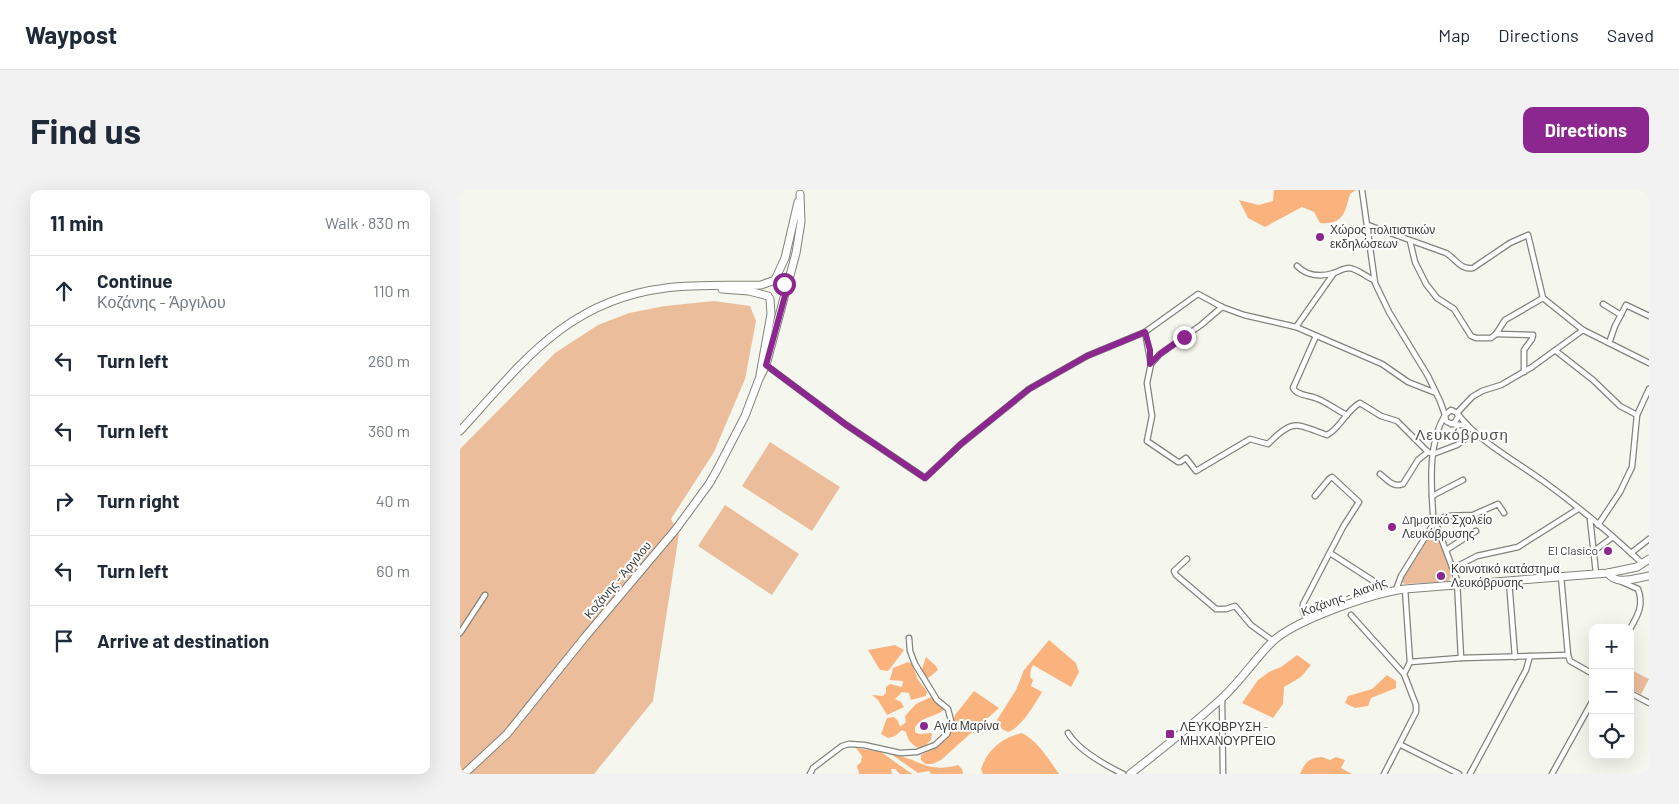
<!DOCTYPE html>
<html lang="en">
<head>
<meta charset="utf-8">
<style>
	body { margin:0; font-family:Barlow,sans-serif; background:#f2f2f3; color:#1f2937 }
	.controls { position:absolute; right:15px; bottom:15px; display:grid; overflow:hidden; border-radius:10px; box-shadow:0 5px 20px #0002 }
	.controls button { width:45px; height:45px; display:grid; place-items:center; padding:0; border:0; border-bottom:1px solid #e0e1e3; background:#fff; color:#1f2937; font:25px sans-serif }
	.stop { position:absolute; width:15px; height:15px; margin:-11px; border:4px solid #8b278e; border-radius:50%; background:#fff }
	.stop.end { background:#8b278e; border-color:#fff; box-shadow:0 1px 5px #0008 }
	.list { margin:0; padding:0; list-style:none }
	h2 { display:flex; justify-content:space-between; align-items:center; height:65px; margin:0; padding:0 20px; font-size:21px }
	h2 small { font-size:16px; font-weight:400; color:#747a83 }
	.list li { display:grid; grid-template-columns:32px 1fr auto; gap:15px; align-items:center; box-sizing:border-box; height:70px; padding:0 20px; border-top:1px solid #e0e1e3 }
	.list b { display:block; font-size:19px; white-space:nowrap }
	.list p { margin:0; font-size:16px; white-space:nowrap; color:#747a83 }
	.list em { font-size:16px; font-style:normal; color:#747a83 }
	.icon { flex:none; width:28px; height:28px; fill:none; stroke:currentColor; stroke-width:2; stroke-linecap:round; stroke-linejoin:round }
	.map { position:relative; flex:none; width:1189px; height:584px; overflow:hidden; border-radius:10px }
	header { display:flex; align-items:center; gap:30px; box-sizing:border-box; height:70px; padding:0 25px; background:#fff; border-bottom:1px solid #e0e1e3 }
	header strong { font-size:24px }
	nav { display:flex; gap:28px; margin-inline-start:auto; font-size:18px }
	.intro { display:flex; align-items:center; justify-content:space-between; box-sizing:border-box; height:120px; padding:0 30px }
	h1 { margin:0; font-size:35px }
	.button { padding:12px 22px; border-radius:10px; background:#8b278e; color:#fff; font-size:18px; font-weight:700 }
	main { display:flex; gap:30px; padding:0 30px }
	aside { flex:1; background:#fff; border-radius:10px; box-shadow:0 5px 20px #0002 }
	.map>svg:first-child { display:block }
	.green { fill:#ecbd9b }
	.forest { fill:#fbb37e }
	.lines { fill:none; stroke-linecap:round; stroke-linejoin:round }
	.street-casing { stroke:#81837b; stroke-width:7 }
	.secondary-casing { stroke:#81837b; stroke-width:9 }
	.street { stroke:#fff; stroke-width:4.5 }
	.secondary { stroke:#fff; stroke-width:7 }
	.route { stroke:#8b278e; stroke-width:6 }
	.poi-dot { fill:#8b278e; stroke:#fff; stroke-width:2 }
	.labels { text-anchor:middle; stroke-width:4; stroke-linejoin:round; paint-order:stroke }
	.poi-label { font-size:12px; fill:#3b3c39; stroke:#fff; text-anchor:start }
	.street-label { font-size:12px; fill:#3b3c39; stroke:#fff }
	.quarter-label { font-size:15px; letter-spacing:1px; fill:#52544c; stroke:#fff }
</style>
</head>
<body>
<header>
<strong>Waypost</strong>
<nav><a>Map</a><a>Directions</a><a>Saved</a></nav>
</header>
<div class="intro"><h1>Find us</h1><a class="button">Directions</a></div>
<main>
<aside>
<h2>11 min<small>Walk · 830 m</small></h2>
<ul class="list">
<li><svg class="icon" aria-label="ahead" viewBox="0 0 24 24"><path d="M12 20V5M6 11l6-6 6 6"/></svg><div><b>Continue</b><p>Κοζάνης - Άργιλου</p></div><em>110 m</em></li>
<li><svg class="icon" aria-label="left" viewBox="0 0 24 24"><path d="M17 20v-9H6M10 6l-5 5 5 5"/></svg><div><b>Turn left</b></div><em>260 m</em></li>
<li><svg class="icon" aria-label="left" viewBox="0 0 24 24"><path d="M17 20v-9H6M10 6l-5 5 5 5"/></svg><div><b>Turn left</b></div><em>360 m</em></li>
<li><svg class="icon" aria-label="right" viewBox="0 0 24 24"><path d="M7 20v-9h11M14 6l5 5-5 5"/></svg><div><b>Turn right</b></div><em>40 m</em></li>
<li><svg class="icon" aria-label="left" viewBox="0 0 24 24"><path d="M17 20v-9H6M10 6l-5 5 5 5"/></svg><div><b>Turn left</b></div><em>60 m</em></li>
<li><svg class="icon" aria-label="arrive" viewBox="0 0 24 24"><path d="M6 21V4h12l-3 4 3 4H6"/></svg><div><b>Arrive at destination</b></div></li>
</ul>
</aside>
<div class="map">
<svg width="1189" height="584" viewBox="0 0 1189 584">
	<rect width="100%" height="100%" fill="#f5f7ee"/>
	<g class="green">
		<path d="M254 111 290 116 296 131 285 189 254 262 211 329 219 344 193 511 134 584H0V259L95 163 138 135 169 123 205 116Z"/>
		<path d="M310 252 380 297 352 341 282 296Z"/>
		<path d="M265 315 339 364 312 405 238 356Z"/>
		<path d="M975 341 977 342C980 350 992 379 991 385 991 389 989 390 987 392L944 394 942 390 972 343Z"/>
		<path d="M1171 480 1189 489 1181 504 1170 499Z"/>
	</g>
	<g class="forest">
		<path d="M814 0H896L890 4C885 23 883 35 860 33L854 22 842 17 805 37 788 28 779 10 799 15 813 11Z"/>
		<path d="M589 450 616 473 619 482 611 497 573 475 571 479 570 487 573 490 571 496 582 502C575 514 561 538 548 542L542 539 537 530 556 500 564 480Z"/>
		<path d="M435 455 444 460 442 463 428 481 420 480 408 460Z"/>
		<path d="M837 465 851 475 841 487 824 497 823 514 813 528 782 513 798 490 809 482 821 477Z"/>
		<path d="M466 467 476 476 478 480 467 489 462 479Z"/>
		<path d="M448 472 452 474 458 490 467 501 466 506 451 510 449 503 442 502 435 509 441 512 444 517 427 525 418 510 412 505 423 506 426 503V497L430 494 442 497 443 491 430 490 433 478Z"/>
		<path d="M927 485 936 491V498L911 508 908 516 895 518 885 513 888 506 912 499Z"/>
		<path d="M514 501 539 518 481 570 472 574H465L461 570V565L475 558 486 550 490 544 495 525Z"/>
		<path d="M471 507 475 509 484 520C475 527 461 527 455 537V542L459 544 472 543 471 550 466 555 458 558C450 553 448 550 446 542L442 540 435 546 428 548 421 544 427 528 434 527 438 531 440 537 446 532 445 526 456 514Z"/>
		<path d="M562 543C577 550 590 571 599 584H523L521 579C528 559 542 548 562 543Z"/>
		<path d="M396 558 421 562 452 584H440L435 579H431L432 584H399L397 576 401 572 402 566Z"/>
		<path d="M431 564C458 568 467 584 498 575L502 579 503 584H471L469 581 458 583Z"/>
		<path d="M862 567 870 570 876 567 885 570 881 578 892 584H840C845 572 849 568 862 567Z"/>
	</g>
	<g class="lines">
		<defs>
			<g id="street">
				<path d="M902 0 915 93 929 122 968 186 980 211 985 225C968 253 971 292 973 324L974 333 977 337 997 390 1001 468"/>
				<path d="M908 35 986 63C996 69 1000 80 1013 78L1050 53 1068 45 1083 108 1123 140"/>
				<path d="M950 51 955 72 966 94 977 108 994 119 1011 146 1016 148H1031L1036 144 1045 130 1083 108"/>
				<path d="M837 76C847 86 861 87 874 83 879 81 884 78 889 78 898 79 906 87 914 90"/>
				<path d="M1143 114 1161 125"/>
				<path d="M762 117 741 135 700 164 691 174 687 193 692 226 687 251 718 272H720L726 268 736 281 790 249 808 254C833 228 836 234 867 245 881 238 886 220 900 213L921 226 937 231 968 262 973 264 997 255 1014 243"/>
				<path d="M836 137 874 83"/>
				<path d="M685 142 691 174"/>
				<path d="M1036 144 1073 145 1072 149 1064 160V182"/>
				<path d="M856 146 833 198C837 206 850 205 858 209 868 213 876 220 887 225"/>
				<path d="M1149 153 1155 136 1166 115 1189 126"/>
				<path d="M1096 161 1133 190 1160 216 1177 225"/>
				<path d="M306 175 385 234 465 288 501 254 569 199 627 166 685 142 738 104 762 117 784 125 836 137 922 174 948 192 976 203"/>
				<path d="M991 234 995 232 998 227 997 223 991 220 985 225 986 231C991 235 999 235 1006 235"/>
				<path d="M920 284C928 290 933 298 943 294L958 270 968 262"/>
				<path d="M972 306 1003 290"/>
				<path d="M1130 329 1136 383"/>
				<path d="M1138 335 1160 302 1172 277 1177 225 1189 199"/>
				<path d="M986 360 1016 341"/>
				<path d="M1134 361 1153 347"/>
				<path d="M870 363 912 390 923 403"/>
				<path d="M1171 363 1189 349"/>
				<path d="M727 369 714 381 716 385 756 419H766L775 416 791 435 813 451"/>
				<path d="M1183 374C1152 345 1118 316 1083 291 1054 270 1018 251 997 223L1012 207 1022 201 1041 195 1072 177 1123 140 1189 173"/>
				<path d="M994 378 1017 366 1058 357 1118 319"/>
				<path d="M1101 386 1108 465 1110 471 1133 484"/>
				<path d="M1049 391 1055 467"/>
				<path d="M1160 391 1178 399C1184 415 1178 425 1170 439"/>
				<path d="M936 400 941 386 974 333 986 326 1013 325 1038 314 1044 323"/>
				<path d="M891 425 944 484"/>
				<path d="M847 431 843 420V414L883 337 899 312 872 287 869 289 855 306"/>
				<path d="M0 443 25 405"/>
				<path d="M950 472 1001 468 1108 465"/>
				<path d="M1170 503 1189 513"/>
				<path d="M762 508 763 584"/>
				<path d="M608 543C618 560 645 575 663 584"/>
				<path d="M941 555 999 584"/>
				<path d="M350 584 353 578 382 556 389 554 404 555 440 563 457 562 475 555 487 544 491 531 488 519 477 510 455 474 450 461 449 448"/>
				<path d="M924 584 956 522V515L944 484 950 472 945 399"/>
				<path d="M1010 584 1066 480 1070 466"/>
				<path d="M1092 584 1133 510"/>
			</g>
			<g id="secondary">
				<path d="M315 90 325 68 338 12"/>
				<path d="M262 99 289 101 308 106"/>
				<path d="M300 185 311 124 310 109"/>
				<path d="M0 241C62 173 107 110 206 98 238 94 270 96 301 95L315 90 322 93 326 99"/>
				<path d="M1148 383C1156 396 1176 388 1189 386"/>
				<path d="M4 584 47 544 125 447 216 339 249 294 257 280 285 226 299 189 306 175 336 63 341 32 340 4"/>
				<path d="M670 584C701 560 732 535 761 509 780 492 794 470 812 452 835 430 913 403 945 399L1148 383 1177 377 1189 369"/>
			</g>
		</defs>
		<use href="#street" class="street-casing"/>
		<use href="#secondary" class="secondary-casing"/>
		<use href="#street" class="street"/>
		<use href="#secondary" class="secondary"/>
	</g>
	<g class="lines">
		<path class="route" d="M324 94 326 102 306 175 385 234 465 288 501 254 569 199 627 166 685 142 690 160V174L700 164 724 147"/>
	</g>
	<g class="poi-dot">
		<circle cx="860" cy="47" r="5"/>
		<circle cx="932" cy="337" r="5"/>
		<circle cx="1148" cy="361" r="5"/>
		<circle cx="981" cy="386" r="5"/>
		<circle cx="464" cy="536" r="5"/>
		<rect x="705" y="539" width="10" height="10" rx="2.5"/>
	</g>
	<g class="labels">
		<g class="poi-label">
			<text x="870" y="44">Χώρος πολιτιστικών<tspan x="870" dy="14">εκδηλώσεων</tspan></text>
			<text x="942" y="334">Δημοτικό Σχολείο<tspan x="942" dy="14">Λευκόβρυσης</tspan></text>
			<text x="1138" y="365" text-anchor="end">El Clasico</text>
			<text x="991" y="383">Κοινοτικό κατάστημα<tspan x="991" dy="14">Λευκόβρυσης</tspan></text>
			<text x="474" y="540">Αγία Μαρίνα</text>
			<text x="720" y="541">ΛΕΥΚΟΒΡΥΣΗ -<tspan x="720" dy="14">ΜΗΧΑΝΟΥΡΓΕΙΟ</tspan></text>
		</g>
		<g class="street-label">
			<text transform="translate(158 390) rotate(-50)" y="4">Κοζάνης - Άργιλου</text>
			<text transform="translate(884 407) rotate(-20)" y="4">Κοζάνης - Αιανής</text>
		</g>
		<g class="quarter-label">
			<text x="1002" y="250">Λευκόβρυση</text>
		</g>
	</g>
</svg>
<div class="controls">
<button>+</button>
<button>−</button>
<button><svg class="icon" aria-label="locate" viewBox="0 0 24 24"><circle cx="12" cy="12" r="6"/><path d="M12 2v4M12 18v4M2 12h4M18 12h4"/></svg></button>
</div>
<div class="stop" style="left:324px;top:94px"></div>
<div class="stop end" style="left:724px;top:147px"></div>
</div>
</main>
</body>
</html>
